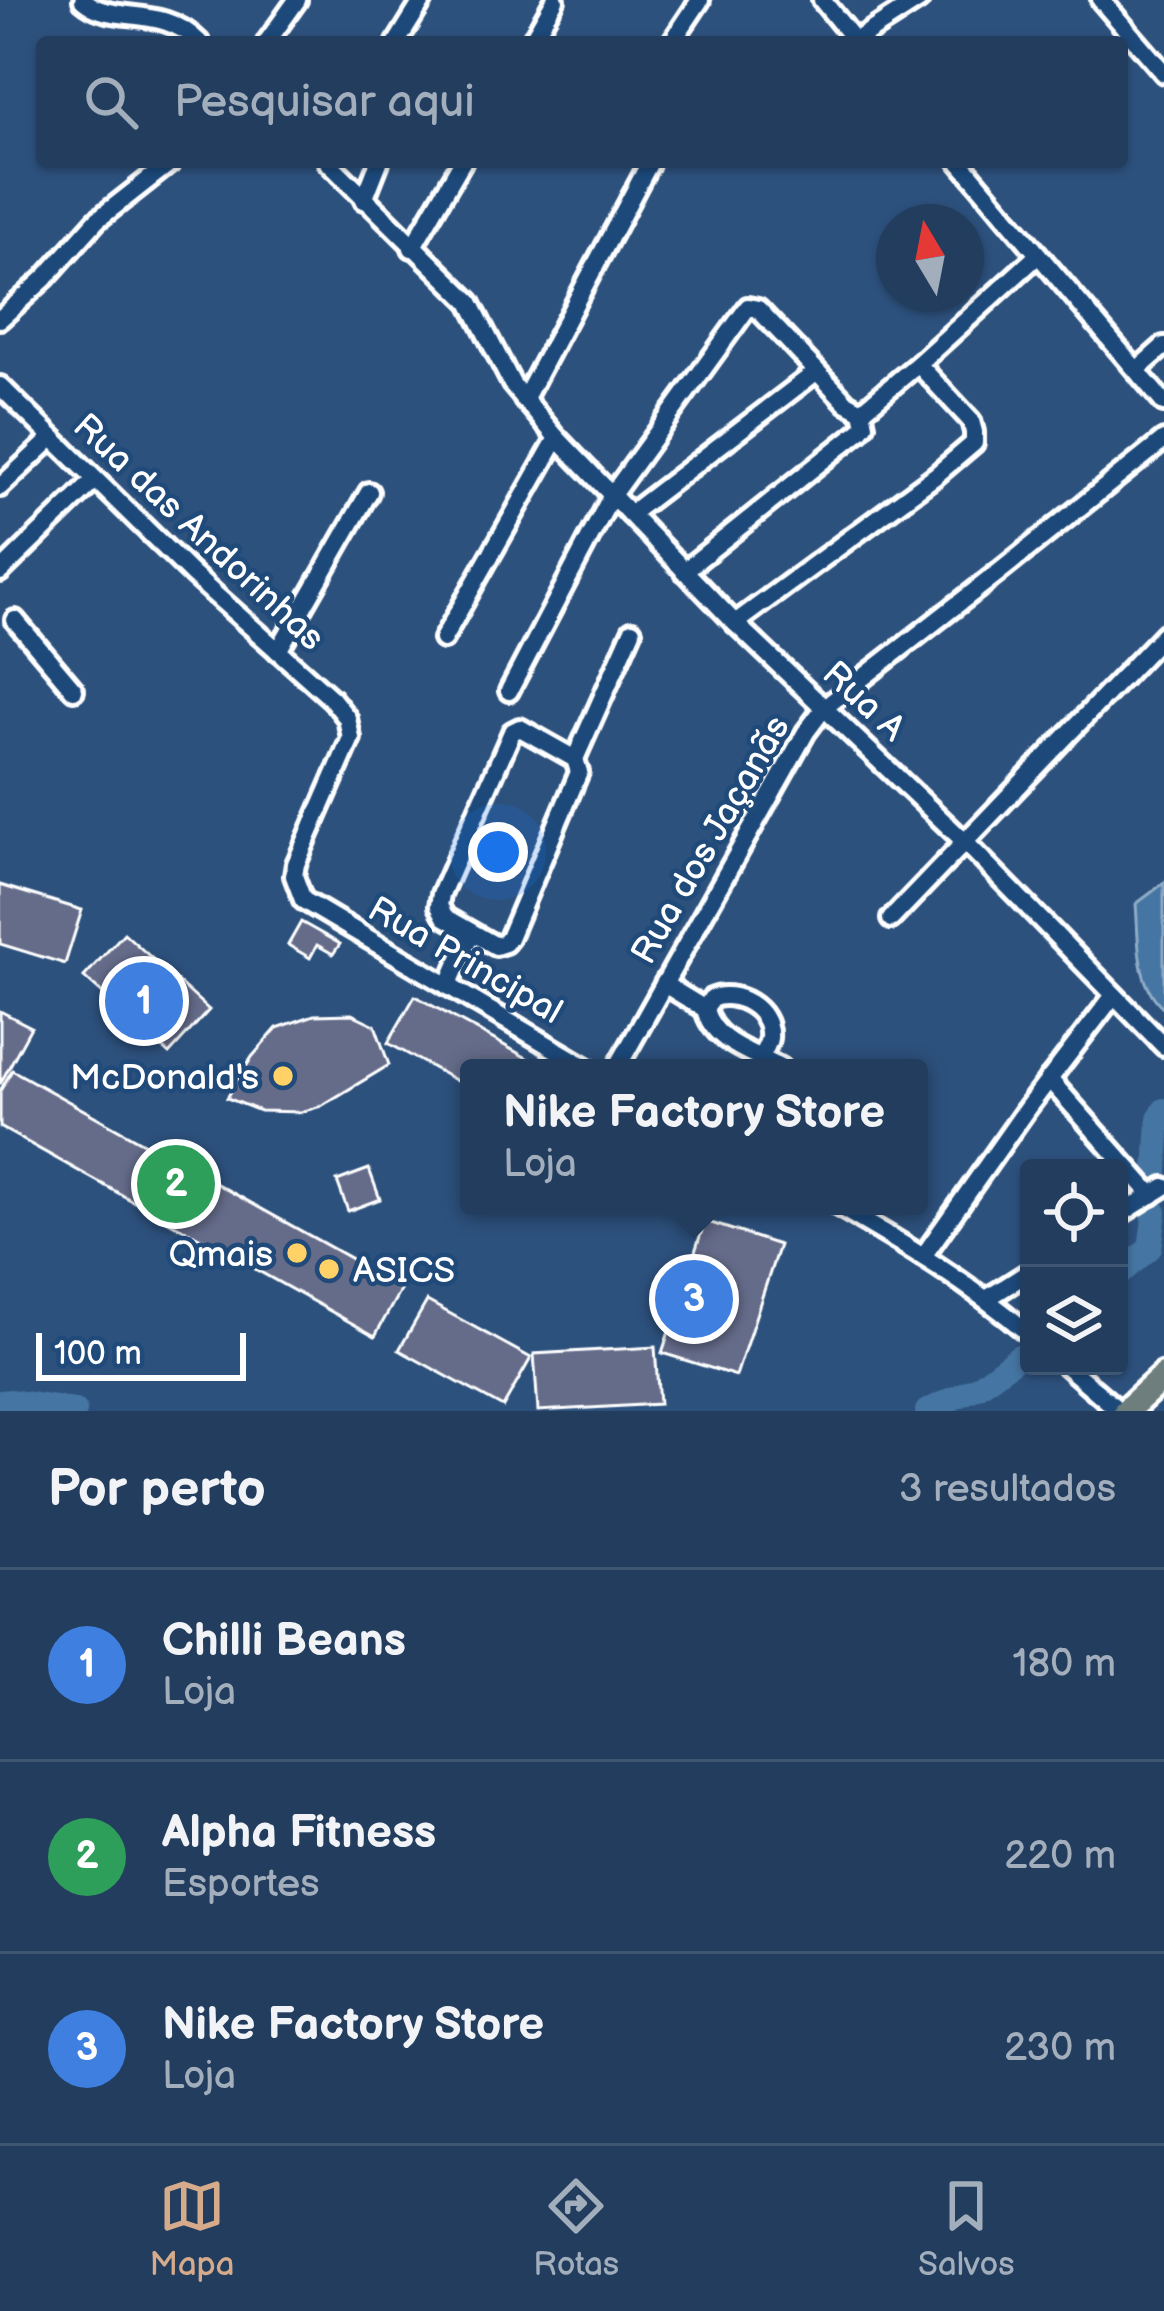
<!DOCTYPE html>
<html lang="pt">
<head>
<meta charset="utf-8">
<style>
	body { margin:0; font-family:"Balsamiq Sans",sans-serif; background:#2e4867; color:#f1f3f6 }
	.controls { position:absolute; right:36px; bottom:36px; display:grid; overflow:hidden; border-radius:12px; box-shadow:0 3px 9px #0004 }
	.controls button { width:108px; height:108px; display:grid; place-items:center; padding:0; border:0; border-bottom:3px solid #3f5673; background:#223d5e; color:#f1f3f6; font:60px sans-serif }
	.compass { position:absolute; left:876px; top:204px; width:108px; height:108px; border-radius:50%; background:#223d5e; box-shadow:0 3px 9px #0004; rotate:350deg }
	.scale { position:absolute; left:36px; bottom:30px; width:210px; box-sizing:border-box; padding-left:12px; border:6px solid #fff; border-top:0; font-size:33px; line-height:42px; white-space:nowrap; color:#fff; -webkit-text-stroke:9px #1f4a7a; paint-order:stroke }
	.you { position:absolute; left:498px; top:852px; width:42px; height:42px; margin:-30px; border:9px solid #fff; border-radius:50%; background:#1a73e8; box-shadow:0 0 0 18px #1a73e833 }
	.badge { display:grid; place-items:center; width:78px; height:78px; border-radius:50%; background:#d6ab8b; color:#fff; font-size:39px; font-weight:700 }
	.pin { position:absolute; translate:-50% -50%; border:6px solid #fff; box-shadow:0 3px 12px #0006 }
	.popup { position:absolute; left:460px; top:1059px; width:468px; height:156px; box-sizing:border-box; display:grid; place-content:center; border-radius:12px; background:#223d5e; filter:drop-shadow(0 3px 9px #0005); font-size:39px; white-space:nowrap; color:#a2aebc }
	.popup b { font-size:45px; color:#f1f3f6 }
	.popup::after { content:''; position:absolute; left:50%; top:100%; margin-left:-24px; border:24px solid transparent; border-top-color:#223d5e }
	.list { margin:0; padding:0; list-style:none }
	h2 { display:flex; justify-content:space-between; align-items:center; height:156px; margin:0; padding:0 48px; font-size:51px }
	h2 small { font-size:39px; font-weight:400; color:#a2aebc }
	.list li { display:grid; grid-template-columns:78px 1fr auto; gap:36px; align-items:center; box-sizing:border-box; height:192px; padding:0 48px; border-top:3px solid #3f5673 }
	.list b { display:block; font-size:45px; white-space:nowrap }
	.list p { margin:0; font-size:39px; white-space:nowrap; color:#a2aebc }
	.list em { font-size:39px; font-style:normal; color:#a2aebc }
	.icon { flex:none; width:66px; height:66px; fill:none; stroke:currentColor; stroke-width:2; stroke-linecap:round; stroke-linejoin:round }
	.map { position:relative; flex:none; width:1164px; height:1411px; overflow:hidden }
	.search { position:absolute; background:#223d5e; box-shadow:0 3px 9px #0004; left:36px; right:36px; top:36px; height:132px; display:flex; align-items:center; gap:30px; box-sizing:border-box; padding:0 42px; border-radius:12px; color:#a2aebc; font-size:45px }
	.sheet { height:732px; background:#223d5e }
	nav { display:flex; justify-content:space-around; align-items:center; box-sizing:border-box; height:168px; border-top:3px solid #3f5673; background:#223d5e; font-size:33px; color:#a2aebc }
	nav a { display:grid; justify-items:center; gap:6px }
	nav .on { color:#d6ab8b }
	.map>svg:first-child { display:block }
	.water { fill:#4575a2; stroke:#8facc7; stroke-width:3 }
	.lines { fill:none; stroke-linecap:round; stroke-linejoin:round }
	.river { stroke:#4575a2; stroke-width:24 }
	.building { fill:#656c8a; stroke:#fff; stroke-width:3 }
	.minor-casing { stroke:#fff; stroke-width:26 }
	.highway-casing { stroke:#fff; stroke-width:33 }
	.minor { stroke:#1f4a7a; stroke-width:16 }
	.highway { stroke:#6d7e7c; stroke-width:24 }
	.poi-dot { fill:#ffd166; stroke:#1f4a7a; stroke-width:4.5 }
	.labels { text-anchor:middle; stroke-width:9; stroke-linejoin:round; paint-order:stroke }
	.street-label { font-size:36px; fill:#fff; stroke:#1f4a7a }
	.poi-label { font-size:36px; fill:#fff; stroke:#1f4a7a; text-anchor:end }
</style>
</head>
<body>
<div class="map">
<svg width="1164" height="1411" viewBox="0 0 1164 1411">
	<rect width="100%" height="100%" fill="#2d517d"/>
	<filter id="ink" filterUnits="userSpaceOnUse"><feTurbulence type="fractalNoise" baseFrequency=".00833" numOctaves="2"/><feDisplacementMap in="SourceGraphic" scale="24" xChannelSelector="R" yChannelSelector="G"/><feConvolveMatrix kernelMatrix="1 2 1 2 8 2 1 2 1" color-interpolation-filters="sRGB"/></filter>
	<g filter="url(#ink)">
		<path class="water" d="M1164 883V1008C1135 984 1139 938 1136 904Z"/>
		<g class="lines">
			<g class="river">
				<path d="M1156 1171 1159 1118 1164 1110"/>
				<path d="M1119 1274 1150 1248 1155 1212"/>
				<path d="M0 1402 11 1401 75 1411"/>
				<path d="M927 1411 978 1387 1019 1356"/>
			</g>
		</g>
		<g class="building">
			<path d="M0 885 82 910 65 964 0 944Z"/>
			<path d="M301 922 340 944 333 954 317 945 310 958 288 945Z"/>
			<path d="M124 933 209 1010 169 1054 84 977Z"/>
			<path d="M415 996 545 1068H469V1088L388 1043Z"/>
			<path d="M0 1011 31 1027 0 1084Z"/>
			<path d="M352 1014 375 1025 389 1065 321 1106 301 1112 260 1111 227 1098 252 1057 277 1028 314 1015Z"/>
			<path d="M12 1070 402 1287 375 1336 0 1127V1091Z"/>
			<path d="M369 1169 380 1199 348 1211 337 1181Z"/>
			<path d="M705 1221 779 1245 736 1376 662 1353Z"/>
			<path d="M427 1301 531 1358 503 1407 399 1350Z"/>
			<path d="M655 1347 659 1404 538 1411 534 1354Z"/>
		</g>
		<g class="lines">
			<defs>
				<g id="minor">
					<path d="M83 0C112 26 161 3 199 42"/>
					<path d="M822 0 856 42"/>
					<path d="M1101 0 1164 73"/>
					<path d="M855 41 919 0"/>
					<path d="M267 42 297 0"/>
					<path d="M397 42 423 0"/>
					<path d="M531 42 555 0"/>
					<path d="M672 42 700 0"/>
					<path d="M328 162 470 302 512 384 557 438 735 623 966 843 1164 1046"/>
					<path d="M960 162 1164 403"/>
					<path d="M364 200 379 162"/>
					<path d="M412 248 462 162"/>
					<path d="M0 319 45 278 97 220 171 162"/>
					<path d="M1137 370 1164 346"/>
					<path d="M0 386 193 575 332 699 347 718 351 738 296 864 294 876 303 900 587 1068"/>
					<path d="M524 400 650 162"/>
					<path d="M862 411 918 364 1037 256"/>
					<path d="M0 487 52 438"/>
					<path d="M630 514 816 372"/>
					<path d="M684 571 861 430 865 425 862 411"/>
					<path d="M0 572 95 480"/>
					<path d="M15 620 74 690"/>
					<path d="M735 623 935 476 974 443V432L971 421 918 364"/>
					<path d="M443 639 557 438"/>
					<path d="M278 651 369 492"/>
					<path d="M509 691 612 495 748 307 758 309 847 403 862 411"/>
					<path d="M520 728 575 759 579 772 509 938 505 943 496 946 445 917 439 906 441 894 512 732Z"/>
					<path d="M575 759 632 631"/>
					<path d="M891 919 1164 634"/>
					<path d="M664 984 705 1009C713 1043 753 1052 780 1068"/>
					<path d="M448 986 471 933"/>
					<path d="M705 1009 711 999C734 988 772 1008 769 1038 768 1045 764 1050 761 1057"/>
					<path d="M617 1068 806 732 824 708 999 572 1164 440"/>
					<path d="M1049 1079 1152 1195"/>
					<path d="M838 1206C905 1245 970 1283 1029 1334"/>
					<path d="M1119 1215 1164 1187"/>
					<path d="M924 1255 1028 1107 1114 995"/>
					<path d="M988 1298 1029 1272"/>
					<path d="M1067 1366 1119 1411"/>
				</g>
				<path id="highway" d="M1126 1411 1164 1376"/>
			</defs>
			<use href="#minor" class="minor-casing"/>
			<use href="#highway" class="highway-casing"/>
			<use href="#minor" class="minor"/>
			<use href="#highway" class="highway"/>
		</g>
	</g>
	<g class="poi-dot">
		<circle cx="283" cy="1076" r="12"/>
		<circle cx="297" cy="1253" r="12"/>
		<circle cx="329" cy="1269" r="12"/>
	</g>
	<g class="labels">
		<g class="street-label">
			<text transform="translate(200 531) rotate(43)" y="13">Rua das Andorinhas</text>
			<text transform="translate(865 700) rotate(43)" y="13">Rua A</text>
			<text transform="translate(709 839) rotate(-60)" y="13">Rua dos Jaçanãs</text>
			<text transform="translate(466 959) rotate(30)" y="13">Rua Principal</text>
		</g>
		<g class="poi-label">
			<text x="259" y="1089">McDonald's</text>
			<text x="273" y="1266">Qmais</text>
			<text x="353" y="1282" text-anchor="start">ASICS</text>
		</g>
	</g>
</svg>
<div class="controls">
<button><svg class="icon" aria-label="locate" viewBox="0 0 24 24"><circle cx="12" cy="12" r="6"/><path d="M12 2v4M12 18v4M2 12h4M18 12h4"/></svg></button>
<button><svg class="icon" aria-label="layers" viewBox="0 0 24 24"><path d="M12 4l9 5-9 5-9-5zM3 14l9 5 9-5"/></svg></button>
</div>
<svg class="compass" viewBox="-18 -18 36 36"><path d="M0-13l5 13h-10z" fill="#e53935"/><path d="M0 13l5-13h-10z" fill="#a2aebc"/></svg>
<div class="scale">100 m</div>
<div class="you"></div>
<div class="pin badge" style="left:144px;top:1001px;background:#3f7fe0">1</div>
<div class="pin badge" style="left:176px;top:1184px;background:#2e9e5b">2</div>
<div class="pin badge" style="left:694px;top:1299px;background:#3f7fe0">3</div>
<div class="popup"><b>Nike Factory Store</b>Loja</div>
<div class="search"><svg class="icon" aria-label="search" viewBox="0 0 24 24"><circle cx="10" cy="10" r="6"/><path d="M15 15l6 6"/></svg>Pesquisar aqui</div>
</div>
<section class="sheet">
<h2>Por perto<small>3 resultados</small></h2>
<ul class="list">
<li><span class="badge" style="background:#3f7fe0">1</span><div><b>Chilli Beans</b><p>Loja</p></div><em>180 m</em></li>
<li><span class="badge" style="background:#2e9e5b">2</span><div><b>Alpha Fitness</b><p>Esportes</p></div><em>220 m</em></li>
<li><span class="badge" style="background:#3f7fe0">3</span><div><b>Nike Factory Store</b><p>Loja</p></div><em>230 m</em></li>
</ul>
</section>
<nav>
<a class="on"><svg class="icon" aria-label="map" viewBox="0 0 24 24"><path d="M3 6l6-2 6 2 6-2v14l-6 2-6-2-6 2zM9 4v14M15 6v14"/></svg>Mapa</a>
<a><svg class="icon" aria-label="directions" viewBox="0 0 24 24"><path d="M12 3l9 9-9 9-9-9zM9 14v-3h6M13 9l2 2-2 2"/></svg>Rotas</a>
<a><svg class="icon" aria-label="saved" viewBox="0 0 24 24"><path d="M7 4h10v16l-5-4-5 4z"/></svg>Salvos</a>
</nav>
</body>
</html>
